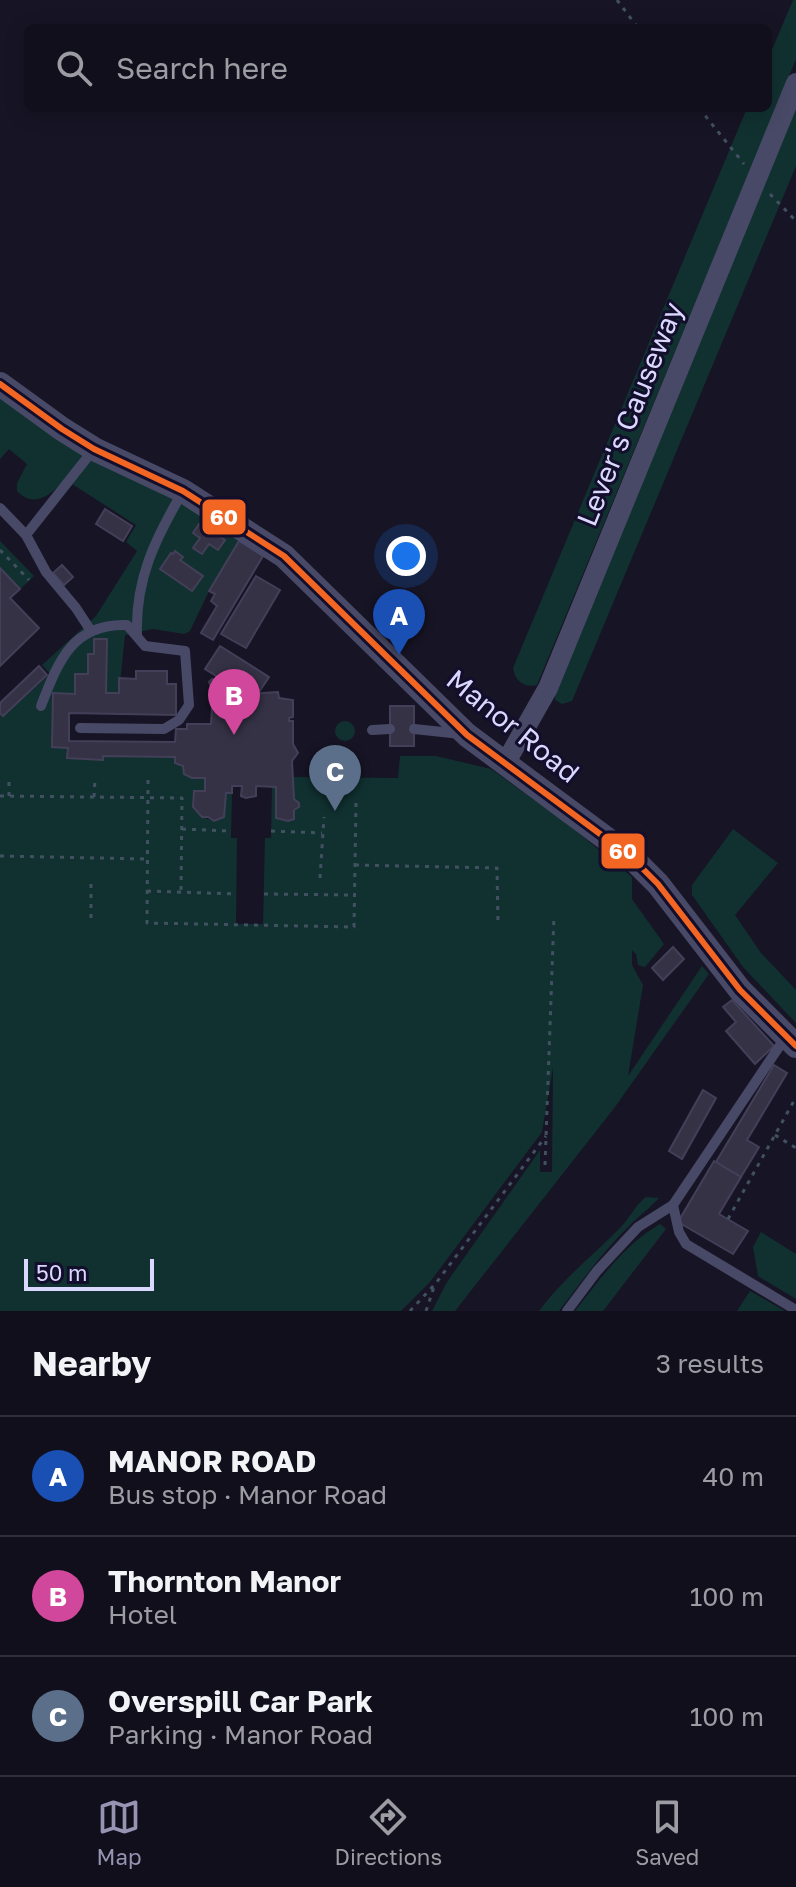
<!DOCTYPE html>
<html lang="en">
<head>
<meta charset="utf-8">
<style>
	body { margin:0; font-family:"Golos Text",sans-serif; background:#1a1825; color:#f1f3f6 }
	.scale { position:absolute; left:24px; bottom:20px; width:130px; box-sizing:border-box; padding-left:8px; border:4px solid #dad8ff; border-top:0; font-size:22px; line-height:28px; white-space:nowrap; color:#dad8ff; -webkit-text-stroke:6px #120e2b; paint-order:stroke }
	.you { position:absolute; left:406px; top:556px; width:28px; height:28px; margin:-20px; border:6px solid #fff; border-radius:50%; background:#1a73e8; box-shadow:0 0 0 12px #1a73e833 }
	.badge { display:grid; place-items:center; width:52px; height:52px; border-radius:50%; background:#9693b3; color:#fff; font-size:26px; font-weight:700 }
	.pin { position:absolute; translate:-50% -66px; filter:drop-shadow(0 2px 4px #0008) }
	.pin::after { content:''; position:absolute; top:42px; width:28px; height:24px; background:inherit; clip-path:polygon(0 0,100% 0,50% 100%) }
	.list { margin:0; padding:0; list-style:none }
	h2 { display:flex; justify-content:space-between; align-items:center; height:104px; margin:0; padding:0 32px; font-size:34px }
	h2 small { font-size:26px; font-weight:400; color:#9c9ca3 }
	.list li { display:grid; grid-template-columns:52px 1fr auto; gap:24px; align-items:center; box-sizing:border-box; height:120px; padding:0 32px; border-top:2px solid #302f3b }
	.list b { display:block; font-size:30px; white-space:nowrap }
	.list p { margin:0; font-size:26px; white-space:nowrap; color:#9c9ca3 }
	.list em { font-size:26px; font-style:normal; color:#9c9ca3 }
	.icon { flex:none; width:44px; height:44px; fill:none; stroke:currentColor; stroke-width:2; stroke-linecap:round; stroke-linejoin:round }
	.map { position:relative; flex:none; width:796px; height:1311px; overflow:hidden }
	.search { position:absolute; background:#110f1c; box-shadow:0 4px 20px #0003; left:24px; right:24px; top:24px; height:88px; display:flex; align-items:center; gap:20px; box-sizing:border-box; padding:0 28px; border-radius:12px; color:#9c9ca3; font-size:30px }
	.sheet { height:464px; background:#110f1c }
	nav { display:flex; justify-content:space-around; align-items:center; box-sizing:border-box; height:112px; border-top:2px solid #302f3b; background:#110f1c; font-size:22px; color:#9c9ca3 }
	nav a { display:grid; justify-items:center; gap:4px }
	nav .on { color:#9693b3 }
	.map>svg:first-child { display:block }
	.green { fill:#113131 }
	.building { fill:#353246; stroke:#433f58; stroke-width:2 }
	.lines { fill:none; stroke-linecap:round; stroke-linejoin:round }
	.path { stroke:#425161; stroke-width:3; stroke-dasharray:4 6; stroke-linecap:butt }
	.service { stroke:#484966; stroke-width:10 }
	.minor { stroke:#484966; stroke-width:20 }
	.tertiary { stroke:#484966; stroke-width:24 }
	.bus-1-casing { stroke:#120e2b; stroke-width:12 }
	.bus-1 { stroke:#f26522; stroke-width:6 }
	.labels { text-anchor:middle; stroke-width:6; stroke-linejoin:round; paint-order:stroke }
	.street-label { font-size:28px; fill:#dad8ff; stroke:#120e2b }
	.line-badge { stroke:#120e2b; stroke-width:3 }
	.badge-label { font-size:22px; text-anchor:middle; font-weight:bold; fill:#fff }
</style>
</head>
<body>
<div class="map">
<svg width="796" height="1311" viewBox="0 0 796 1311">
	<rect width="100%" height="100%" fill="#171425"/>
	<g class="green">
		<path d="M793 0H796V59L537 685C524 688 515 681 513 668L747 108H768V59Z"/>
		<path d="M796 105V166L572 701 562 704 555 700V693Z"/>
		<path d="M0 398 86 451C72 470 43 519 17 491V483L27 464 9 449 0 459Z"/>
		<path d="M95 455 158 488 239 540 209 591 190 631 184 634 153 629 125 635 119 693H106L94 640V654L88 655V674H75V694H53L52 747 68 748 67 757 102 760 103 756 175 757V763L183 766 184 774 192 778H205V791H194L193 807 202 817 214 821 224 817 226 793H232L231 838H237L236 924H263L265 838H271L272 786 276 787V817L288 821 294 819V810L299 807V803L294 799 293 777 398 778 400 756H436L491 769 565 822 632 877V899L664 944 645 967 638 965 636 954 632 950V965L643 985 628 1076 702 966 709 974 615 1107 455 1311H432L447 1282 540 1150V1172H552L553 1067 542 1132 430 1282 401 1311H0V714L3 717 50 674 42 665 96 616 137 551 126 542 136 525 72 484Z"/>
		<path d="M0 541 34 576 11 598 39 628 0 666Z"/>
		<circle cx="345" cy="731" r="10"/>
		<path d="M733 829 778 863 735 915 761 953 796 990V1023L743 967 692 895V885Z"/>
		<path d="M646 1197 659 1198C650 1208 641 1214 632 1223 604 1250 582 1281 559 1311H539C562 1280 591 1257 618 1230 629 1220 635 1205 646 1197Z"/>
		<path d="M660 1224 666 1229 603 1311H575C600 1279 625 1244 660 1224Z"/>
		<path d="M761 1232 796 1254V1299L758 1276 753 1247Z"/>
		<path d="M750 1291 785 1311H737Z"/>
	</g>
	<g class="building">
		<path d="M105 509 132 526 123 541 96 524Z"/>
		<path d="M211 522 220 527 216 534 225 540 218 550 209 544 202 554 193 548 200 538 193 533 199 524 206 528Z"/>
		<path d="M239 541 263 556 213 640 201 633 217 606 211 601 215 594 209 591Z"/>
		<path d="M175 551 183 557 180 560 203 576 192 591 160 569 171 553 173 554Z"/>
		<path d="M62 565 73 577 64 585 53 573Z"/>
		<path d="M0 568 20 589 10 598 39 628 0 666Z"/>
		<path d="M256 576 280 590 246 648 221 634Z"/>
		<path d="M94 639H107L106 693H119V678L136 679V671H167V684H176V715L69 713V741L175 742 176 729H187V724H211L213 691 209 682 212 679H221L245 694 278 692 279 698 293 700V717L289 718V721H293V744L298 753 292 761 294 799 299 803V807L294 810V819L288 821 276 818V787L256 786V796L246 798 241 796 242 786H232V793H226L224 817 214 821 208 817H202L193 807 194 791H205V778H192L184 774 183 766 175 763V757L103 756V760L67 758 68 748 52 747 53 693 75 694V674H88V654H94Z"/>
		<path d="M220 646 269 677 259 692 245 694 205 669Z"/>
		<path d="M39 666 47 675 3 716 0 713V703Z"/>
		<rect x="390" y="706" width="24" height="40"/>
		<path d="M673 947 684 959 663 980 652 968Z"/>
		<path d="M732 1000 774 1046 755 1064 726 1031 736 1022 723 1007Z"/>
		<path d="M774 1065 787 1073 747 1140 759 1147 741 1177 716 1162Z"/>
		<path d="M703 1090 716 1098 682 1159 669 1151Z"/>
		<path d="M714 1161 741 1177 719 1214 748 1231 733 1254 678 1222Z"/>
	</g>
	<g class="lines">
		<g class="path">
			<path d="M617 0 638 28"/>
			<path d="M699 108 744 164"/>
			<path d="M770 194 796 221"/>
			<path d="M0 550 29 580"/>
			<path d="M148 780 147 923 354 927 356 802"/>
			<path d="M0 796 182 798 181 892"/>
			<path d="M9 796V776"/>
			<path d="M94 797 95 779"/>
			<path d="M182 829 231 831"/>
			<path d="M271 831 322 833"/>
			<path d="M0 856 147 859"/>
			<path d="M355 865 497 868 498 924"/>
			<path d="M320 878 324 817"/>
			<path d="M147 891 236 894"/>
			<path d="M264 894 355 895"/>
			<path d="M91 918V878"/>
			<path d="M775 1135 796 1148"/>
			<path d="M545 1165 554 915"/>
			<path d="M728 1219 795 1099"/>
			<path d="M410 1311 436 1283 546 1136"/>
			<path d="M426 1311 435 1284"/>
		</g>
		<g class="service">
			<path d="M0 508 26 535 46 572 76 608 91 631"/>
			<path d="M26 535 94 449"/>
			<path d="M137 635C135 580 155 539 182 493"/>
			<path d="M41 706C58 662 72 623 127 625L145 646 185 651 189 705 179 720 164 729 80 728"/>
			<path d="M414 729 461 734"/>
			<path d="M372 730 390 729"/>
			<path d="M673 1205 679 1232 686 1244 796 1310"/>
			<path d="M567 1311 597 1271 638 1227 673 1205 785 1038"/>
		</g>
		<path class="minor" d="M506 762 548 688 796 83"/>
		<path class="tertiary" d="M0 384 62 429 94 449 183 491 284 556 467 735 631 857 658 884 740 990 796 1046"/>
		<defs>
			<path id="bus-1" d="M0 384 62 429 94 449 183 491 284 556 467 735 631 857 658 884 740 990 796 1046"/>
		</defs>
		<use href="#bus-1" class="bus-1-casing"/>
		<use href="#bus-1" class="bus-1"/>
	</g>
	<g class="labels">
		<g class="street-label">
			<text transform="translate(630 414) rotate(-68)" y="10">Lever's Causeway</text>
			<text transform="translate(513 726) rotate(39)" y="10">Manor Road</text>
		</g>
	</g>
	<g class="line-badge">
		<rect x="201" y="498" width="46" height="38" rx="8" fill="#f26522"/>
		<rect x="600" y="832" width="46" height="38" rx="8" fill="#f26522"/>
	</g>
	<g class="badge-label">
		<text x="224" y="525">60</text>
		<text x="623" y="859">60</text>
	</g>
</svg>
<div class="scale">50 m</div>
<div class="you"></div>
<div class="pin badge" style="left:399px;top:655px;background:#1a4fb4">A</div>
<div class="pin badge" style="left:234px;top:735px;background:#d1479c">B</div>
<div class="pin badge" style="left:335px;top:811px;background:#5c6f8a">C</div>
<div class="search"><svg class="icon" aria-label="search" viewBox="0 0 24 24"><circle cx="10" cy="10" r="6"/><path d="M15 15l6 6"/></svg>Search here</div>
</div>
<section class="sheet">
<h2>Nearby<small>3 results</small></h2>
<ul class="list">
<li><span class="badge" style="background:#1a4fb4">A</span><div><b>MANOR ROAD</b><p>Bus stop · Manor Road</p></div><em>40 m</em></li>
<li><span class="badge" style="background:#d1479c">B</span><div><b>Thornton Manor</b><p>Hotel</p></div><em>100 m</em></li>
<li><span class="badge" style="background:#5c6f8a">C</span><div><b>Overspill Car Park</b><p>Parking · Manor Road</p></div><em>100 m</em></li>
</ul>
</section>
<nav>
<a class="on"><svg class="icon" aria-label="map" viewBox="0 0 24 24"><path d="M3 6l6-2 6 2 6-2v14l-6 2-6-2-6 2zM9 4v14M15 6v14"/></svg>Map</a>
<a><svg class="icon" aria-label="directions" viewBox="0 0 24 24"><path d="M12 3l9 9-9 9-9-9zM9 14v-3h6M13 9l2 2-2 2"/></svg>Directions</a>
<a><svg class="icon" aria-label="saved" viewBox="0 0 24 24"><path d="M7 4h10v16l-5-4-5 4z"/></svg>Saved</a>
</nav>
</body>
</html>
